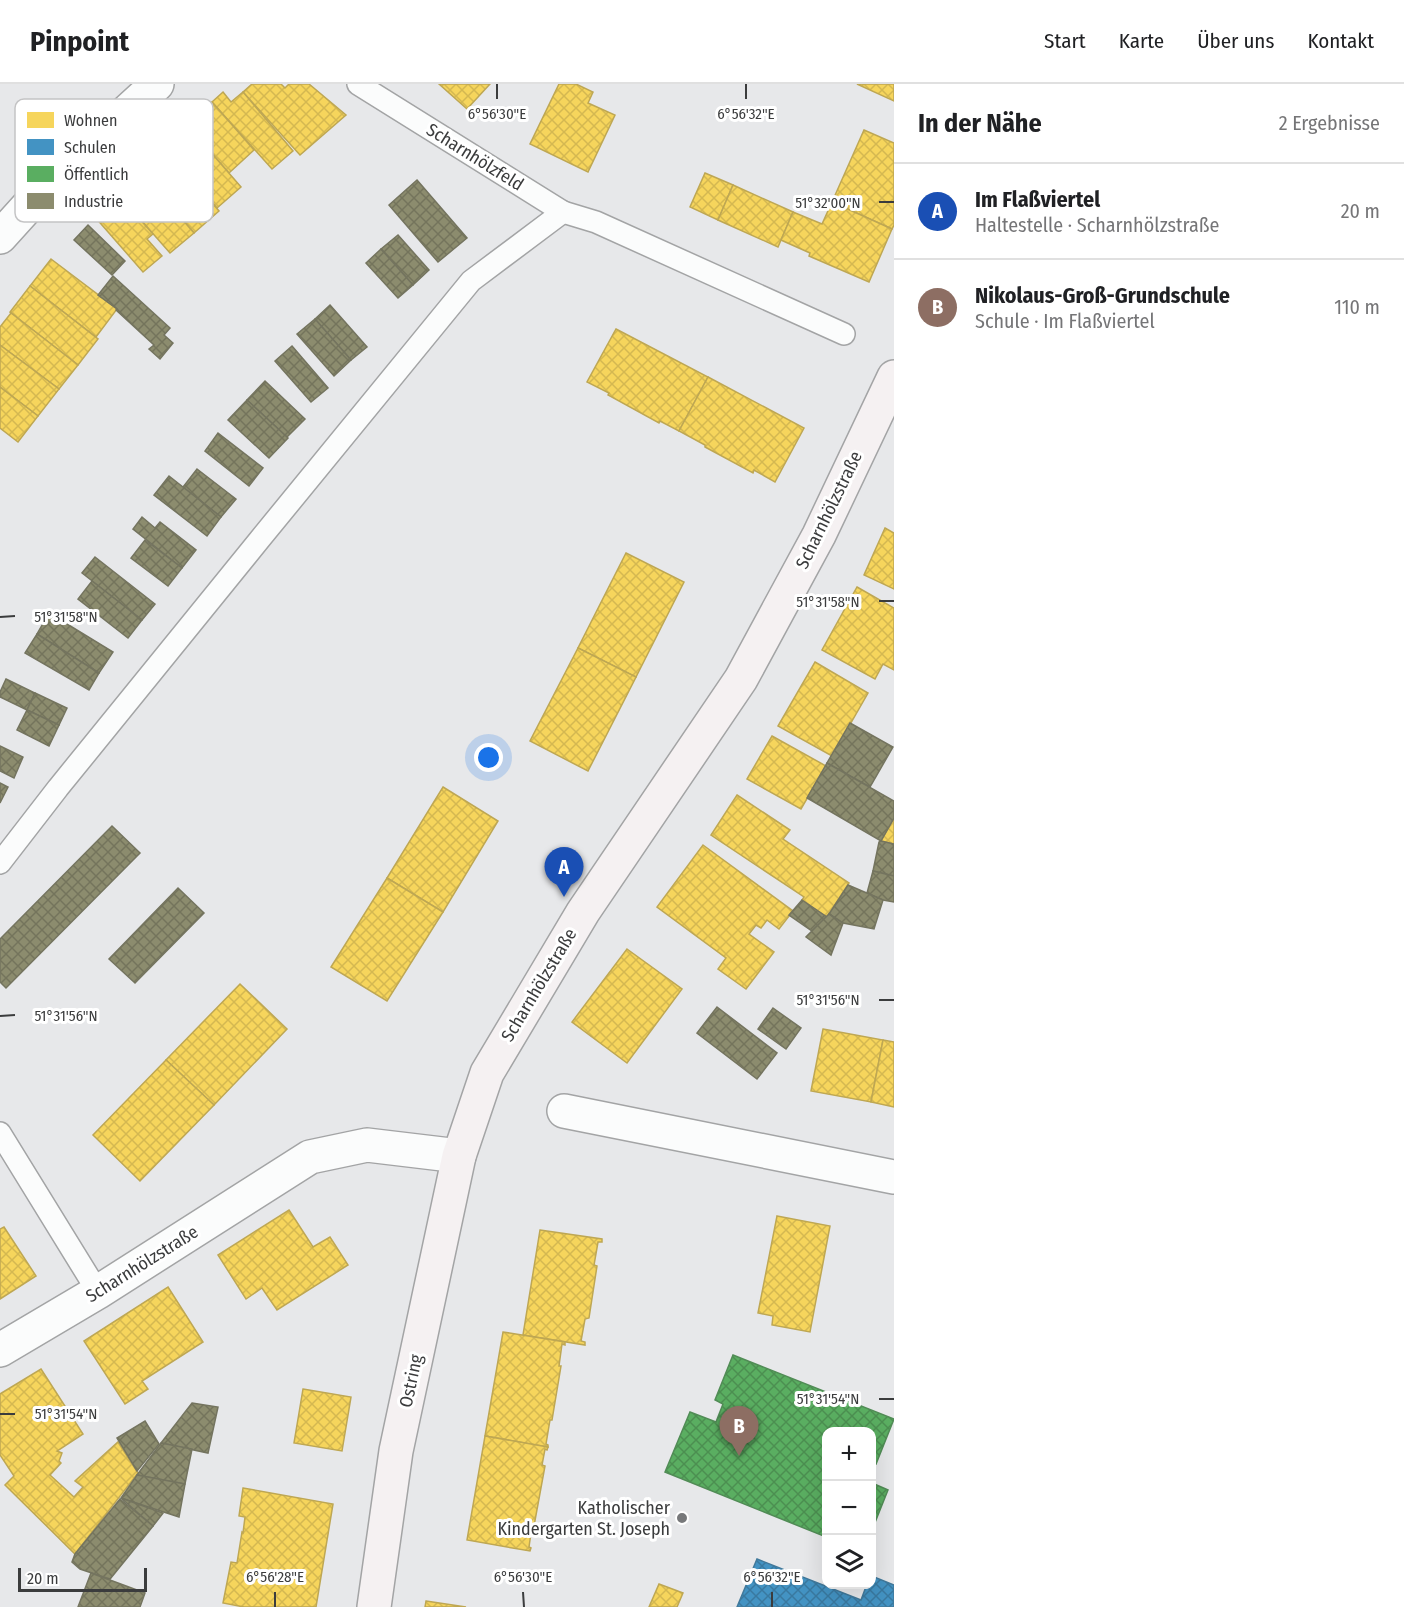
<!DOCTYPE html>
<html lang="de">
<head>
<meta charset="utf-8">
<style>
	body { margin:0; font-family:"Fira Sans Condensed",sans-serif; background:#f2f2f2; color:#202124 }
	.controls { position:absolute; right:18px; bottom:18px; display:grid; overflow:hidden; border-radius:12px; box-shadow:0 6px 24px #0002 }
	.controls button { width:54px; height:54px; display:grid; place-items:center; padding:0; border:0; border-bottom:2px solid #e0e0e0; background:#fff; color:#202124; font:30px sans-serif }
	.scale { position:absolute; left:18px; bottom:15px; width:129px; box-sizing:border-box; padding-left:6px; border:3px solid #3b3c3d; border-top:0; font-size:16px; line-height:21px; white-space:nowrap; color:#3b3c3d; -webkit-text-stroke:4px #fff; paint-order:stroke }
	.you { position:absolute; left:489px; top:674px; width:21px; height:21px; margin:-15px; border:4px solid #fff; border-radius:50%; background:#1a73e8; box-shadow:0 0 0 9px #1a73e833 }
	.badge { display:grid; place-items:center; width:39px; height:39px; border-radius:50%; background:#77787a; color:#fff; font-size:20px; font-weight:700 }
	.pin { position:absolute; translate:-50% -50px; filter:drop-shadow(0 2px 3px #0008) }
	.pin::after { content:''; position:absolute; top:32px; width:21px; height:18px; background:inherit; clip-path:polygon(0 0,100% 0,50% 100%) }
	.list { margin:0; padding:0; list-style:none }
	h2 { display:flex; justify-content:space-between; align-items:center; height:78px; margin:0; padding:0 24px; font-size:26px }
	h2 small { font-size:20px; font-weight:400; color:#757577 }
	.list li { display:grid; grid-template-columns:39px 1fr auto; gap:18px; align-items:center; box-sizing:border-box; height:96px; padding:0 24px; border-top:2px solid #e0e0e0 }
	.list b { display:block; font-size:22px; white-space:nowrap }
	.list p { margin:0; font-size:20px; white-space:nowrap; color:#757577 }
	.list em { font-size:20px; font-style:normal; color:#757577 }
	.icon { flex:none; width:33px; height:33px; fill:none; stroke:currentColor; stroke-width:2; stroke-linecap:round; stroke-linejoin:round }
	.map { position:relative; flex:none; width:894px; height:1523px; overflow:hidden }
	header { display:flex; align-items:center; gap:36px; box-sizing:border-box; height:84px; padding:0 30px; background:#fff; border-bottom:2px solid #e0e0e0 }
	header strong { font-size:28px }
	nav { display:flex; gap:33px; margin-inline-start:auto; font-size:21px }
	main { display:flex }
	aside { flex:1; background:#fff }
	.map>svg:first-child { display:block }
	.homes { fill:url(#homes-cross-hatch); stroke:#bea753; stroke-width:1.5 }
	.schools { fill:url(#schools-cross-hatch); stroke:#41799b; stroke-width:1.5 }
	.public { fill:url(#public-cross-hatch); stroke:#518c56; stroke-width:1.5 }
	.industry { fill:url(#industry-cross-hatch); stroke:#74745f; stroke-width:1.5 }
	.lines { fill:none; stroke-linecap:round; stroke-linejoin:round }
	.lane-casing { stroke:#a3a4a5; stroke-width:24 }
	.street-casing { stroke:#a3a4a5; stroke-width:36 }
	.secondary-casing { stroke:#a3a4a5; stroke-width:36 }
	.lane { stroke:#fbfcfc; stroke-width:21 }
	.street { stroke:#fbfcfc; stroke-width:33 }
	.secondary { stroke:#f5f1f2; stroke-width:33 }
	.ticks { fill:none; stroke:#3b3c3d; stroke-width:2 }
	.poi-dot { fill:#77787a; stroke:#fff; stroke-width:2 }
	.labels { text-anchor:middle; stroke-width:6; stroke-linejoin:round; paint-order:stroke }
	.street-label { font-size:18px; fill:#3b3c3d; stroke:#fff }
	.poi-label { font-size:18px; fill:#3b3c3d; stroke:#fff; text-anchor:end }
	.key { fill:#fff; stroke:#c4c4c5; stroke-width:1.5 }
	.key-label { font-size:16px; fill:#3b3c3d }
	.ticks-label { font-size:15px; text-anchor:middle; fill:#3b3c3d; stroke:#fff; stroke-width:6; stroke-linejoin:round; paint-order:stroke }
</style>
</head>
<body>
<header>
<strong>Pinpoint</strong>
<nav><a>Start</a><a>Karte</a><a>Über uns</a><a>Kontakt</a></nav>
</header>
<main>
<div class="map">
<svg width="894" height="1523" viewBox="0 0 894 1523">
	<defs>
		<pattern id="homes-cross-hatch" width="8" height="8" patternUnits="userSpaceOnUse" patternTransform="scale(1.5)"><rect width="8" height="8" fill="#f6d55c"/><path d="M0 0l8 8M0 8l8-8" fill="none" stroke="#d4b851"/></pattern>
		<pattern id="schools-cross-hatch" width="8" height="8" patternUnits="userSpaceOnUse" patternTransform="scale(1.5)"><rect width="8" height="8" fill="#4393c3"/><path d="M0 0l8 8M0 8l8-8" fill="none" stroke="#3979a0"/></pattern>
		<pattern id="public-cross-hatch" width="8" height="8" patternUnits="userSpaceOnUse" patternTransform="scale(1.5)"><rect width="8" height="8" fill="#5aae61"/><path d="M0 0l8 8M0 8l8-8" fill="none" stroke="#4c8f51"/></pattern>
		<pattern id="industry-cross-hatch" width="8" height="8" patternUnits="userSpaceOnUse" patternTransform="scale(1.5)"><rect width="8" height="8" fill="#8c8c6e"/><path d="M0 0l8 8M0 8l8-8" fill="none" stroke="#74745c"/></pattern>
	</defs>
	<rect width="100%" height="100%" fill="#e7e8ea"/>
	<g class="homes">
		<path d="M252 0H281L285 4 289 0H309L346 31 300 71 243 8Z"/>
		<path d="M439 0H490L467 25Z"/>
		<path d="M559 0H576L593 8 588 19 615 31 588 88 530 60Z"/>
		<path d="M857 0H894V17Z"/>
		<path d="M223 8 231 18 243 8 293 67 272 85 212 18Z"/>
		<path d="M212 18 254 66 229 89 194 49 208 38 200 29Z"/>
		<path d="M171 46 182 60 194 49 241 103 217 124 159 57Z"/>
		<path d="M864 46 894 59V141L892 145 832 118Z"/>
		<path d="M158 56 219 127 194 149 143 90 154 80 146 71 158 60 156 57Z"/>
		<path d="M705 89 733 101 718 136 690 123Z"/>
		<path d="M143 90 194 149 170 169 119 111Z"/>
		<path d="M733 101 793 128 778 163 718 136Z"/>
		<path d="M119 112 153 150 147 155 162 172 143 188 95 133Z"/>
		<path d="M832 118 892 145 869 198 809 172 810 169 781 156 793 128 822 140Z"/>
		<path d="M51 175 117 225 96 253 30 202Z"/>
		<path d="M30 202 98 255 78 281 10 228Z"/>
		<path d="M11 229 78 281 59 305 0 261V243Z"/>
		<path d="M616 245 708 293 679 347 660 337 659 339 608 311 609 309 587 298Z"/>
		<path d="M0 261 59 305 38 332 0 303Z"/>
		<path d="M708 293 804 344 775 398 754 386 753 389 705 363V361L679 347Z"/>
		<path d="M0 303 38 332 18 358 0 344Z"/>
		<path d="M885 444 894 449V505L864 491Z"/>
		<path d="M626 469 684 498 636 593 578 564Z"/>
		<path d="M857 503 894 524V586L883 580 875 595 822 566Z"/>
		<path d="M578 564 636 593 588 687 530 657Z"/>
		<path d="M815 578 868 609 832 672 778 642Z"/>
		<path d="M772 652 826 682 801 725 747 695Z"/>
		<path d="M443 703 498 737 443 828 387 794Z"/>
		<path d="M737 711 790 746 783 755 849 799 827 833 802 816 804 813 711 751Z"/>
		<path d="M894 734V760L881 757Z"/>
		<path d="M703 761 793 827 779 845 767 836 761 844 756 841 749 850 774 868 746 905 718 885 726 874 657 823Z"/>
		<path d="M387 794 443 828 387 917 331 883Z"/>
		<path d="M627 865 682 905 627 979 572 938Z"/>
		<path d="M240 900 287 945 214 1021 166 976Z"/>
		<path d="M823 945 883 956 871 1018 811 1007Z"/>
		<path d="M883 956 894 958V1023L871 1018Z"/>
		<path d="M166 976 214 1021 140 1097 93 1051Z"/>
		<path d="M289 1126 313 1163 330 1153 348 1181 277 1226 262 1204 246 1215 218 1171Z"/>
		<path d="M777 1132 830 1142 810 1248 772 1241 773 1232 758 1229Z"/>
		<path d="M4 1143 36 1192 0 1215V1145Z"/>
		<path d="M540 1146 602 1155V1158H598L594 1181 597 1182 589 1234 585 1235 581 1257 585 1258V1261L523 1251Z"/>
		<path d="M168 1203 203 1258 142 1297 148 1305 125 1320 84 1257Z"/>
		<path d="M503 1248 565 1258V1261L562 1260 559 1282H561L552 1336H550L546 1360 548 1361V1363L485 1352Z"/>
		<path d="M41 1285 83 1350 57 1367 62 1369 59 1377 61 1379 50 1391 74 1413 83 1403 75 1397 118 1358 138 1389 75 1470 5 1401 14 1392 0 1371V1310Z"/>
		<path d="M303 1305 351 1313 342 1367 294 1359Z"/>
		<path d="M485 1352 548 1363 547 1366 545 1365 542 1381 545 1382 534 1442H532L529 1463 531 1464 530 1467 467 1456Z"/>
		<path d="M243 1404 333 1420 316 1523H244L223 1519 231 1478 237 1479 242 1448 243 1449 245 1433 239 1432Z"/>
		<path d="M659 1500 683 1509 677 1523H649Z"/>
		<path d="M426 1517 466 1523H425Z"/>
	</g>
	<path class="schools" d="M757 1475 861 1516 867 1500H872V1492L894 1501V1523H737Z"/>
	<g class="public">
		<path d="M733 1271 894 1335 876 1380 872 1379V1348H826V1453L665 1388 690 1328 716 1338 723 1320 715 1316Z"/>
		<path d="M872 1399 888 1406 872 1446Z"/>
	</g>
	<g class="industry">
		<path d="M417 96 467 154 438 178 389 121Z"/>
		<path d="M88 141 125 177 112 191 74 156Z"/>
		<path d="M398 151 429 186 413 201 381 165Z"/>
		<path d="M381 165 413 201 398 214 366 179Z"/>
		<path d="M113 192 170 244 164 251 173 259 160 275 149 265 154 261 116 226 117 225 98 211Z"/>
		<path d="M330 221 367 263 351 276 315 235Z"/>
		<path d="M315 235 351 276 334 292 297 250Z"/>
		<path d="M292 262 328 304 311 318 275 277Z"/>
		<path d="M265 297 305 335 287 353 247 316Z"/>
		<path d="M247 316 288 354 269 374 228 336Z"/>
		<path d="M218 349 263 384 249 402 205 367Z"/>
		<path d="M197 385 236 415 221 433 183 403Z"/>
		<path d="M169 392 221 433 207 452 154 411Z"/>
		<path d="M142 433 155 444 160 438 196 466 182 484 133 445Z"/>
		<path d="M145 456 182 484 168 502 131 474Z"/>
		<path d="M95 473 155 520 142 536 82 489Z"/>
		<path d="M92 497 142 536 128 554 78 515Z"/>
		<path d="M49 529 113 568 99 589 37 550Z"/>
		<path d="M37 550 99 589 89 606 25 569Z"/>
		<path d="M6 595 35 609 27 626 0 613V608Z"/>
		<path d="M35 609 67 624 59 641 27 626Z"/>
		<path d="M27 626 59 641 49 662 17 646Z"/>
		<path d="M850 639 893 663 870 703 827 679Z"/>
		<path d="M0 662 23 673 14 694 0 687Z"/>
		<path d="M827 679 894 717V734L881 757 807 714Z"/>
		<path d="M0 699 8 703 0 719Z"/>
		<path d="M112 742 140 769 6 904 0 898V855Z"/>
		<path d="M881 757 894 760V792L873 787 879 758Z"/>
		<path d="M873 787 894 792V818L883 816 867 809Z"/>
		<path d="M848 801 883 816 874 845 843 839 829 830Z"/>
		<path d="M178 804 204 829 135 899 109 875Z"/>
		<path d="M802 816 827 833 812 847 789 831Z"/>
		<path d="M829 830 843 839 831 871 806 853Z"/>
		<path d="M717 923 777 969 757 995 697 949Z"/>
		<path d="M773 924 801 944 786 965 758 945Z"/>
		<path d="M192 1319 218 1323 208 1369 161 1359Z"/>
		<path d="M145 1337 159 1360 137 1387 117 1354Z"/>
		<path d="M161 1359 192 1365 185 1400 137 1391Z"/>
		<path d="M137 1391 185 1400 179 1433 121 1414Z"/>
		<path d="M121 1414 163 1429 153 1442Z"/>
		<path d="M120 1415 153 1442 110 1495 80 1485 72 1478 75 1470Z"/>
		<path d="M91 1489 145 1509 140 1523H78Z"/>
	</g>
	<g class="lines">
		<defs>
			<g id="lane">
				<path d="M358 0 563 128 596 138 844 250"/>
				<path d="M0 779 58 704 260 455 471 197 563 128"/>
				<path d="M0 1049 98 1208"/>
			</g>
			<g id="street">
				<path d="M0 153 48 100 157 0"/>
				<path d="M564 1027 894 1093"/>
				<path d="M0 1266 98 1208 310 1073 367 1061 459 1072"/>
			</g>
			<path id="secondary" d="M374 1523 396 1367 459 1072 487 989 583 828 741 595 819 451 894 293"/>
		</defs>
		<use href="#lane" class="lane-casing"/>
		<use href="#street" class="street-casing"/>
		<use href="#secondary" class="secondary-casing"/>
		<use href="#lane" class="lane"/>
		<use href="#street" class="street"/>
		<use href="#secondary" class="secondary"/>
	</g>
	<path class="ticks" d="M497 0V15M746 0V15M879 118H894M879 517H894M0 533 15 532M879 916H894M0 932 15 931M879 1315H894M0 1330H15M275 1508V1523M523 1508 524 1523M772 1508V1523"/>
	<circle class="poi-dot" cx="682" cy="1434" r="6"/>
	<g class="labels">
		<g class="street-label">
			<text transform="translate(475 73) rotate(32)" y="6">Scharnhölzfeld</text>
			<text transform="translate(829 426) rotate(-64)" y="6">Scharnhölzstraße</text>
			<text transform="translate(539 901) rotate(-59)" y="6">Scharnhölzstraße</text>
			<text transform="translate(142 1180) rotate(-32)" y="6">Scharnhölzstraße</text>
			<text transform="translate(411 1297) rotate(-78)" y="6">Ostring</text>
		</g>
		<g class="poi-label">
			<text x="670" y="1430">Katholischer<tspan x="670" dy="21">Kindergarten St. Joseph</tspan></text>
		</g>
	</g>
	<rect x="15" y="15" width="198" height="123" rx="9" class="key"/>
	<rect x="27" y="28" width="27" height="16" fill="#f6d55c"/>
	<rect x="27" y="55" width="27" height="16" fill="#4393c3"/>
	<rect x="27" y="82" width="27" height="16" fill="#5aae61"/>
	<rect x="27" y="109" width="27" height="16" fill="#8c8c6e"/>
	<g class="key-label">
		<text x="64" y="42">Wohnen</text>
		<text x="64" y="69">Schulen</text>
		<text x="64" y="96">Öffentlich</text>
		<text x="64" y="123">Industrie</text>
	</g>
	<g class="ticks-label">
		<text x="497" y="35">6°56'30"E</text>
		<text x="746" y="35">6°56'32"E</text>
		<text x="828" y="124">51°32'00"N</text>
		<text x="828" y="523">51°31'58"N</text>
		<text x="66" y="538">51°31'58"N</text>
		<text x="828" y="921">51°31'56"N</text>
		<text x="66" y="937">51°31'56"N</text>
		<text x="828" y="1320">51°31'54"N</text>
		<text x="66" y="1335">51°31'54"N</text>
		<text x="275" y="1498">6°56'28"E</text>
		<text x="523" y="1498">6°56'30"E</text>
		<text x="772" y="1498">6°56'32"E</text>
	</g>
</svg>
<div class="controls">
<button>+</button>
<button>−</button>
<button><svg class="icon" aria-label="layers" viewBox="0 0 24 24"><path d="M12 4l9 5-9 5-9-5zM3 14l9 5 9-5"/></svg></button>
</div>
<div class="scale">20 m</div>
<div class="you"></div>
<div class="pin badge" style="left:564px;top:813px;background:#1a4fb4">A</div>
<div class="pin badge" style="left:739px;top:1372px;background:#8d6e63">B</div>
</div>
<aside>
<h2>In der Nähe<small>2 Ergebnisse</small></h2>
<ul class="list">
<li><span class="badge" style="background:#1a4fb4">A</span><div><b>Im Flaßviertel</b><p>Haltestelle · Scharnhölzstraße</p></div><em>20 m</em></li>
<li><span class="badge" style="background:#8d6e63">B</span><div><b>Nikolaus-Groß-Grundschule</b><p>Schule · Im Flaßviertel</p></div><em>110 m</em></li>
</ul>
</aside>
</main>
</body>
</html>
